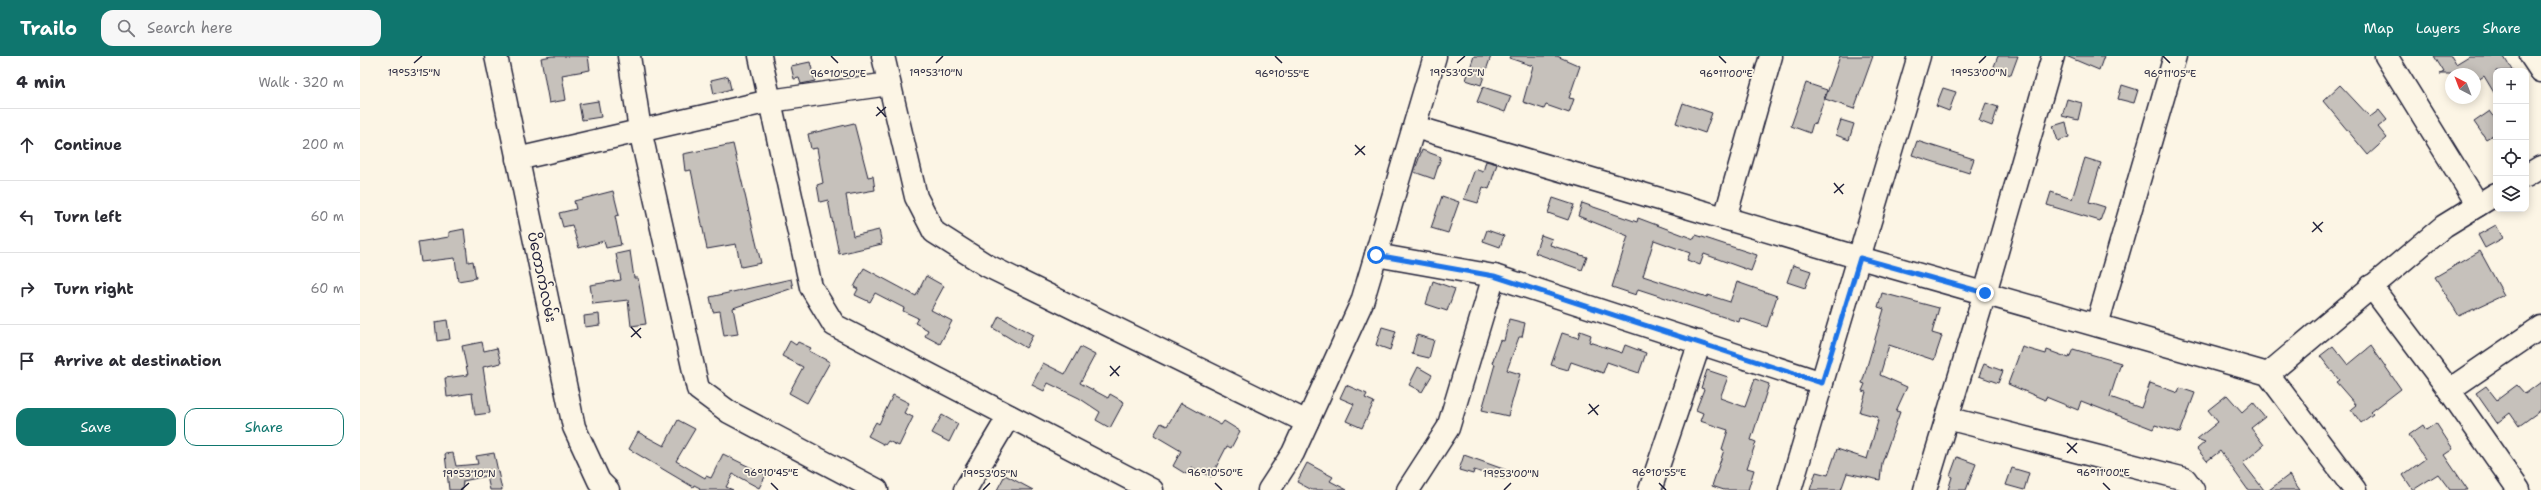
<!DOCTYPE html>
<html lang="en">
<head>
<meta charset="utf-8">
<style>
	body { margin:0; font-family:"Shantell Sans","Noto Sans Myanmar",sans-serif; background:#f7f7f7; color:#2b2b33 }
	.controls { position:absolute; right:12px; top:12px; display:grid; overflow:hidden; border-radius:8px; box-shadow:0 2px 10px #0003 }
	.controls button { width:36px; height:36px; display:grid; place-items:center; padding:0; border:0; border-bottom:1px solid #e1e1e2; background:#fff; color:#2b2b33; font:20px sans-serif }
	.compass { position:absolute; left:2085px; top:12px; width:36px; height:36px; border-radius:50%; background:#fff; box-shadow:0 2px 10px #0003; rotate:318deg }
	.stop { position:absolute; width:12px; height:12px; margin:-9px; border:3px solid #1a73e8; border-radius:50%; background:#fff }
	.stop.end { background:#1a73e8; border-color:#fff; box-shadow:0 1px 4px #0008 }
	.list { margin:0; padding:0; list-style:none }
	h2 { display:flex; justify-content:space-between; align-items:center; height:52px; margin:0; padding:0 16px; font-size:17px }
	h2 small { font-size:13px; font-weight:400; color:#7c7c81 }
	.list li { display:grid; grid-template-columns:26px 1fr auto; gap:12px; align-items:center; box-sizing:border-box; height:72px; padding:0 16px; border-top:1px solid #e1e1e2 }
	.list b { display:block; font-size:15px; white-space:nowrap }
	.list em { font-size:13px; font-style:normal; color:#7c7c81 }
	.actions { display:flex; gap:8px; padding:12px 16px }
	.actions a { flex:1; padding:9px 0; border:1px solid #0f766e; border-radius:12px; text-align:center; font-size:14px; color:#0f766e }
	.actions .main { background:#0f766e; color:#fff }
	.icon { flex:none; width:22px; height:22px; fill:none; stroke:currentColor; stroke-width:2; stroke-linecap:round; stroke-linejoin:round }
	.map { position:relative; flex:none; width:2181px; height:434px; overflow:hidden }
	header { display:flex; align-items:center; gap:24px; box-sizing:border-box; height:56px; padding:0 20px; background:#0f766e; color:#fff }
	header strong { font-size:19px }
	nav { display:flex; gap:22px; margin-inline-start:auto; font-size:14px }
	.search { width:280px; height:36px; background:#f7f7f7; display:flex; align-items:center; gap:10px; box-sizing:border-box; padding:0 14px; border-radius:12px; color:#7c7c81; font-size:15px }
	main { display:flex }
	aside { flex:1; background:#fff }
	.map>svg:first-child { display:block }
	.building { fill:#c6c1bb; stroke:#22223b }
	.lines { fill:none; stroke-linecap:round; stroke-linejoin:round }
	.minor-casing { stroke:#22223b; stroke-width:25 }
	.minor { stroke:#fcf5e5; stroke-width:22 }
	.route { stroke:#1a73e8; stroke-width:5 }
	.ticks { fill:none; stroke:#22223b; stroke-width:1.5 }
	.labels { text-anchor:middle; stroke-width:3.5; stroke-linejoin:round; paint-order:stroke }
	.street-label { font-size:15px; fill:#22223b; stroke:#fcf5e5 }
	.ticks-label { font-size:10px; text-anchor:middle; fill:#22223b; stroke:#fcf5e5; stroke-width:3.5; stroke-linejoin:round; paint-order:stroke }
</style>
</head>
<body>
<header>
<strong>Trailo</strong>
<div class="search"><svg class="icon" aria-label="search" viewBox="0 0 24 24"><circle cx="10" cy="10" r="6"/><path d="M15 15l6 6"/></svg>Search here</div>
<nav><a>Map</a><a>Layers</a><a>Share</a></nav>
</header>
<main>
<aside>
<h2>4 min<small>Walk · 320 m</small></h2>
<ul class="list">
<li><svg class="icon" aria-label="ahead" viewBox="0 0 24 24"><path d="M12 20V5M6 11l6-6 6 6"/></svg><div><b>Continue</b></div><em>200 m</em></li>
<li><svg class="icon" aria-label="left" viewBox="0 0 24 24"><path d="M17 20v-9H6M10 6l-5 5 5 5"/></svg><div><b>Turn left</b></div><em>60 m</em></li>
<li><svg class="icon" aria-label="right" viewBox="0 0 24 24"><path d="M7 20v-9h11M14 6l5 5-5 5"/></svg><div><b>Turn right</b></div><em>60 m</em></li>
<li><svg class="icon" aria-label="arrive" viewBox="0 0 24 24"><path d="M6 21V4h12l-3 4 3 4H6"/></svg><div><b>Arrive at destination</b></div></li>
</ul>
<div class="actions"><a class="main">Save</a><a>Share</a></div>
</aside>
<div class="map">
<svg width="2181" height="434" viewBox="0 0 2181 434">
	<rect width="100%" height="100%" fill="#fcf5e5"/>
	<filter id="ink" filterUnits="userSpaceOnUse"><feTurbulence type="fractalNoise" baseFrequency=".025" numOctaves="2"/><feDisplacementMap in="SourceGraphic" scale="8" xChannelSelector="R" yChannelSelector="G"/><feConvolveMatrix kernelMatrix="1 2 1 2 8 2 1 2 1" color-interpolation-filters="sRGB"/></filter>
	<g filter="url(#ink)">
		<g class="building">
			<path d="M192 0H228L230 14 202 19 206 44 189 47 181 2Z"/>
			<path d="M1114 0H1131L1121 29 1106 24Z"/>
			<path d="M1150 0H1197L1220 10 1209 42 1214 43 1209 57 1186 49 1184 53 1163 46 1173 10 1149 2Z"/>
			<path d="M1480 0H1513L1494 53 1465 43Z"/>
			<path d="M1638 0H1658L1651 19 1633 13Z"/>
			<path d="M1706 0H1744L1739 14Z"/>
			<path d="M2074 0H2091L2096 8 2109 0H2144L2153 15H2136V40L2124 20 2115 26V18H2080L2084 16Z"/>
			<path d="M450 6 455 25 441 28 439 22 434 23 431 10Z"/>
			<path d="M368 20 371 33 354 38 351 24Z"/>
			<path d="M1446 27 1467 34 1456 68 1453 67 1450 77 1431 70Z"/>
			<path d="M1762 29 1778 34 1774 47 1758 43Z"/>
			<path d="M1980 29 2010 61 2019 54 2027 64 2018 71 2027 82 2008 99 1963 45Z"/>
			<path d="M1123 31 1151 40 1145 56 1117 46Z"/>
			<path d="M1583 32 1596 36 1589 55 1576 50Z"/>
			<path d="M1707 43 1722 47 1718 64 1702 60Z"/>
			<path d="M238 45 241 61 222 64 219 48Z"/>
			<path d="M1323 47 1352 57 1345 77 1316 67Z"/>
			<path d="M1626 47 1638 51 1632 70 1619 65Z"/>
			<path d="M2130 55 2136 63V77L2126 83 2114 66Z"/>
			<path d="M1481 64 1494 68 1489 84 1476 79Z"/>
			<path d="M1706 66 1709 81 1698 85 1693 70Z"/>
			<path d="M494 67 508 121 513 120 515 134 486 139 493 180 519 174 522 188 479 198 468 144 460 146 457 129 463 127 457 92 451 93 448 78Z"/>
			<path d="M1557 85 1614 103 1609 117 1552 99Z"/>
			<path d="M373 88 401 207 381 211 376 188 347 193 331 114 325 115 323 98Z"/>
			<path d="M1062 94 1081 101 1074 123 1054 116Z"/>
			<path d="M1725 102 1741 107 1729 146 1745 151 1740 165 1687 149 1691 136 1712 143Z"/>
			<path d="M1126 105 1137 108 1129 133 1123 131 1118 147 1104 143 1115 113 1123 116Z"/>
			<path d="M253 135 259 159 255 160 261 189 246 192 244 185 219 192 212 169 203 171 199 157 216 153 214 145Z"/>
			<path d="M1082 140 1099 146 1088 177 1071 172Z"/>
			<path d="M1193 142 1214 149 1208 164 1188 157Z"/>
			<path d="M1222 147 1277 166 1278 162 1334 183 1336 179 1397 199 1391 215 1344 198 1340 209 1327 204 1330 197 1294 184 1283 220 1347 241 1348 239 1370 246 1377 226 1417 240 1407 271 1380 262 1379 266 1278 233 1276 239 1252 231 1268 180 1218 160Z"/>
			<path d="M2136 169 2143 182 2125 192 2118 179Z"/>
			<path d="M104 173 108 206 113 205 116 222 98 225 95 202 61 206 58 186 89 181V176Z"/>
			<path d="M1127 174 1144 180 1140 191 1123 185Z"/>
			<path d="M1181 179 1192 183 1190 189 1227 201 1222 214 1175 197Z"/>
			<path d="M270 195 274 222H278L286 268 271 270 268 244 233 248 230 229 261 224 256 198Z"/>
			<path d="M2120 195 2144 239 2099 260 2075 221Z"/>
			<path d="M1433 209 1451 215 1445 232 1427 226Z"/>
			<path d="M504 212 556 240 566 220 584 230 571 254 592 265 580 288 565 280 568 274 555 267 558 262 543 255 544 252 515 237 510 246 495 239 498 233 494 231Z"/>
			<path d="M431 223 433 232 373 252 378 278 364 280 360 255 353 256 350 241Z"/>
			<path d="M1073 225 1095 233 1087 255 1066 248Z"/>
			<path d="M1522 237 1579 252 1572 277 1582 280 1574 304 1529 289 1520 319 1547 331 1536 355 1540 356 1522 407 1520 424 1487 417 1481 434H1450L1456 416 1468 419 1477 393 1507 403 1518 365H1517L1518 361 1500 356 1506 336 1502 335 1505 328 1502 327 1524 253 1518 251Z"/>
			<path d="M239 258 240 269 225 271 224 260Z"/>
			<path d="M639 260 673 279 666 292 633 272Z"/>
			<path d="M1149 263 1165 267 1162 281H1159L1147 314 1160 318 1148 360 1122 354 1135 308 1132 307 1140 284 1144 285Z"/>
			<path d="M87 264 90 283 77 285 75 266Z"/>
			<path d="M1022 271 1036 275 1030 294 1016 289Z"/>
			<path d="M1220 275 1231 279 1229 286 1262 297 1265 289 1286 297 1279 317 1247 306 1243 317 1211 306 1208 314 1191 309 1202 277 1218 282Z"/>
			<path d="M1057 279 1074 284 1069 302 1052 298Z"/>
			<path d="M430 285 436 289 438 286 451 292 449 295 470 306 447 347 429 337 443 311 422 300Z"/>
			<path d="M122 286 124 295 137 292 141 307 123 311 130 357 115 359 112 337 87 341 85 322 108 319 102 290Z"/>
			<path d="M1973 290 1988 309 2011 290 2041 333 2011 356 2013 358 2001 367 1991 353 1996 349 1976 326 1979 324 1960 300Z"/>
			<path d="M720 291 735 299 720 327 748 342 750 338 764 346 750 372 736 364 740 356 719 342 688 327 684 335 672 329 683 307 705 318Z"/>
			<path d="M1662 291 1686 298 1687 294 1709 302 1713 293 1761 307 1750 341 1781 352 1790 327 1818 337 1820 332 1835 337 1820 377 1795 369 1793 373 1721 345 1718 354 1686 341 1685 344 1648 328Z"/>
			<path d="M1624 308 1643 315 1638 327 1619 320Z"/>
			<path d="M1058 311 1072 319 1062 336 1049 329Z"/>
			<path d="M1347 314 1368 321 1360 342 1385 351 1395 323 1409 328 1391 384 1396 386 1387 412 1394 414 1388 434H1364L1352 430 1364 394 1362 393 1368 374 1340 365 1343 357 1336 354 1344 333 1341 332Z"/>
			<path d="M2181 326V354L2159 370 2150 357 2137 367 2116 337 2126 330 2137 344 2157 329 2165 338Z"/>
			<path d="M986 329 1007 338 1005 342 1014 346 1002 372 986 365 994 348 980 342Z"/>
			<path d="M533 339 549 347 544 357 553 361 539 390 528 385 525 389 508 380 516 366 519 368Z"/>
			<path d="M1867 339 1882 356 1893 346 1905 361 1891 372 1904 389 1883 407 1904 434H1888L1860 395 1847 405 1837 393 1845 386 1837 383 1858 366 1848 354Z"/>
			<path d="M821 347 861 369 864 365 880 375 871 392 867 390 851 421 831 411 826 418 813 410 821 395 794 379 801 367 807 370Z"/>
			<path d="M582 359 598 368 589 386 572 377Z"/>
			<path d="M318 364 335 373 316 405 345 422 346 420 351 422 363 398 406 419 399 432 373 418 366 431 373 434H339L340 432 334 429 333 431 269 393 278 376 304 390Z"/>
			<path d="M2076 367 2093 393 2084 399 2108 434H2090L2078 418 2053 434 2043 419 2065 403 2049 379 2063 369 2066 374Z"/>
			<path d="M93 397 96 410 118 408 116 400 134 397 142 434H130L127 420 103 425 102 434H89L85 398Z"/>
			<path d="M1104 399 1146 414 1144 423 1114 414 1113 418 1099 414Z"/>
			<path d="M1597 401 1616 408 1606 434H1588L1592 421 1590 420Z"/>
			<path d="M947 407 973 421 970 425 987 434H952L937 426Z"/>
			<path d="M1652 412 1669 417 1664 434 1646 429Z"/>
			<path d="M645 419 673 434H637Z"/>
			<path d="M1929 419 1940 434H1909Z"/>
		</g>
		<g class="lines">
			<defs>
				<g id="minor">
					<path d="M136 0 214 371 239 425 248 434"/>
					<path d="M269 0 280 74 338 333 369 356 517 434"/>
					<path d="M400 0 451 231 474 269 792 434"/>
					<path d="M523 0 556 141 574 176 626 209 947 366"/>
					<path d="M2026 0 2118 149"/>
					<path d="M2171 0 2181 15"/>
					<path d="M1055 71 1500 202 1908 318 1995 434"/>
					<path d="M157 103 410 45 529 28"/>
					<path d="M2166 120 2181 111"/>
					<path d="M1365 162 1411 0"/>
					<path d="M1016 199 1134 220 1462 327"/>
					<path d="M2011 230 2089 334 2159 434"/>
					<path d="M1737 269 1815 0"/>
					<path d="M1908 318 2084 170 2136 138"/>
					<path d="M2089 334 2181 271"/>
					<path d="M1587 362 1825 423 1833 434"/>
					<path d="M605 434 649 360"/>
					<path d="M909 434 933 397 1002 246 1075 0"/>
					<path d="M1048 434 1088 372 1134 220"/>
					<path d="M1290 434 1340 286"/>
					<path d="M1430 434 1559 0"/>
					<path d="M1565 434 1625 237 1693 0"/>
				</g>
			</defs>
			<use href="#minor" class="minor-casing"/>
			<use href="#minor" class="minor"/>
		</g>
	</g>
	<g class="lines" filter="url(#ink)">
		<path class="route" d="M1016 199 1134 220 1462 327 1500 202 1625 237"/>
	</g>
	<path class="ticks" d="M471 0 478 7M915 0 922 7M1359 0 1366 7M1803 0 1810 7M54 7 62 0M576 7 583 0M1097 7 1105 0M1619 7 1626 0M517 51 526 61M516 60 526 51M995 89 1005 99M995 99 1005 90M1474 127 1483 138M1474 137 1484 128M1953 166 1962 176M1952 176 1963 166M271 271 281 282M271 281 281 272M750 310 759 320M750 320 760 310M1229 348 1238 359M1228 358 1239 349M1707 387 1717 397M1707 397 1717 387M411 427 418 434M855 427 862 434M1299 427 1306 434M1743 427 1750 434M101 434 109 427M623 434 630 427M1144 434 1151 427"/>
	<g class="labels">
		<g class="street-label">
			<text transform="translate(182 221) rotate(78)" y="5">ပိတောက်လမ်း</text>
		</g>
	</g>
	<g class="ticks-label">
		<text x="54" y="20">19°53'15"N</text>
		<text x="576" y="20">19°53'10"N</text>
		<text x="1097" y="20">19°53'05"N</text>
		<text x="1619" y="20">19°53'00"N</text>
		<text x="478" y="21">96°10'50"E</text>
		<text x="922" y="21">96°10'55"E</text>
		<text x="1366" y="21">96°11'00"E</text>
		<text x="1810" y="21">96°11'05"E</text>
		<text x="411" y="420">96°10'45"E</text>
		<text x="855" y="420">96°10'50"E</text>
		<text x="1299" y="420">96°10'55"E</text>
		<text x="1743" y="420">96°11'00"E</text>
		<text x="109" y="421">19°53'10"N</text>
		<text x="630" y="421">19°53'05"N</text>
		<text x="1151" y="421">19°53'00"N</text>
	</g>
</svg>
<div class="controls">
<button>+</button>
<button>−</button>
<button><svg class="icon" aria-label="locate" viewBox="0 0 24 24"><circle cx="12" cy="12" r="6"/><path d="M12 2v4M12 18v4M2 12h4M18 12h4"/></svg></button>
<button><svg class="icon" aria-label="layers" viewBox="0 0 24 24"><path d="M12 4l9 5-9 5-9-5zM3 14l9 5 9-5"/></svg></button>
</div>
<svg class="compass" viewBox="-18 -18 36 36"><path d="M0-13l5 13h-10z" fill="#e53935"/><path d="M0 13l5-13h-10z" fill="#7c7c81"/></svg>
<div class="stop" style="left:1016px;top:199px"></div>
<div class="stop end" style="left:1625px;top:237px"></div>
</div>
</main>
</body>
</html>
